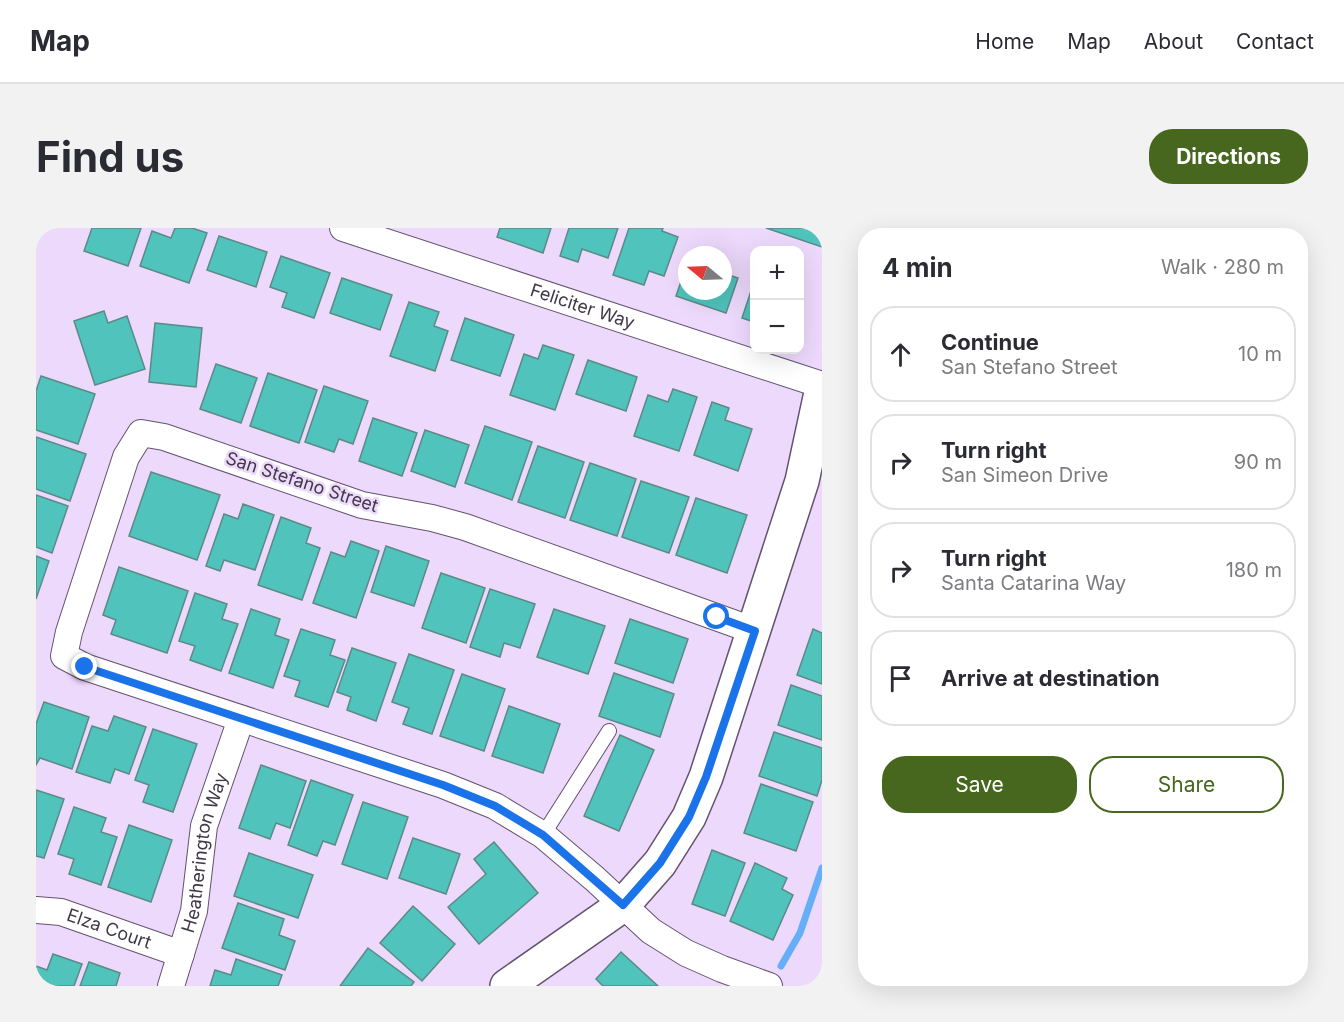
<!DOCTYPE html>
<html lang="en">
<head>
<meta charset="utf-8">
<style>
	body { margin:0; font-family:Inter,sans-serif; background:#f2f2f3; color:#2b2b33 }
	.controls { position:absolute; right:18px; top:18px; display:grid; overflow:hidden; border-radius:12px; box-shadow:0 6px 24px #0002 }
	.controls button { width:54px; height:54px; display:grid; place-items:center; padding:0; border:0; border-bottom:2px solid #e1e1e2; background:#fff; color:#2b2b33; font:30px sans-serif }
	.compass { position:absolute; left:642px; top:18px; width:54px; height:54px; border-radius:50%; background:#fff; box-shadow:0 6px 24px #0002; rotate:289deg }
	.stop { position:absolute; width:18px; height:18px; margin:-14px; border:4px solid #1a73e8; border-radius:50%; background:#fff }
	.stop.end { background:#1a73e8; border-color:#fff; box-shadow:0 2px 6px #0008 }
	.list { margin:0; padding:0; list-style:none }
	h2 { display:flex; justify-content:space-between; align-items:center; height:78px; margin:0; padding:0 24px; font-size:26px }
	h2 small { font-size:20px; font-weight:400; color:#7c7c81 }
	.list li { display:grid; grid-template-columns:39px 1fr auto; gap:18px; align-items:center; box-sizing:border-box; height:96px; margin:0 12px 12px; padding:0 12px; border:2px solid #e1e1e2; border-radius:24px }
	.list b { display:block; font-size:22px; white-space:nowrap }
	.list p { margin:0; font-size:20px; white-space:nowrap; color:#7c7c81 }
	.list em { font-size:20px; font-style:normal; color:#7c7c81 }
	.actions { display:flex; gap:12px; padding:18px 24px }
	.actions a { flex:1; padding:14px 0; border:2px solid #46671d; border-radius:24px; text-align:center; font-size:21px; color:#46671d }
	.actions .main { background:#46671d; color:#fff }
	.icon { flex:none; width:33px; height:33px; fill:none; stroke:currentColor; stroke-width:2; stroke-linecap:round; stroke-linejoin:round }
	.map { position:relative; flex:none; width:786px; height:758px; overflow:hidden; border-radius:24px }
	header { display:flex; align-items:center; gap:36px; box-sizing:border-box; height:84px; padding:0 30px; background:#fff; border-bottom:2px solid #e1e1e2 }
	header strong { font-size:28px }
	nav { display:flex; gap:33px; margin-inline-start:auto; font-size:21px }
	.intro { display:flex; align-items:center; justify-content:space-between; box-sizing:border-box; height:144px; padding:0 36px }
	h1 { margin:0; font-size:42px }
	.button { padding:15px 27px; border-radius:24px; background:#46671d; color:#fff; font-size:21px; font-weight:700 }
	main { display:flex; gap:36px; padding:0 36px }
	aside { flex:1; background:#fff; border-radius:24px; box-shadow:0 6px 24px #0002 }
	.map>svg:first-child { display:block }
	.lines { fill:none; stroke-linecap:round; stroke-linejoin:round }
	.stream { stroke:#66aff8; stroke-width:7 }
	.building { fill:#4fc3bc; stroke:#5c8a87; stroke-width:1.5 }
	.lane-casing { stroke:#635270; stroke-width:16 }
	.street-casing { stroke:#635270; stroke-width:28 }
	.secondary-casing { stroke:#635270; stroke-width:36 }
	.lane { stroke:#fff; stroke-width:14 }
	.street { stroke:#fff; stroke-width:26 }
	.secondary { stroke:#fff; stroke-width:33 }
	.route { stroke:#1a73e8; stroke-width:8 }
	.labels { text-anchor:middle; stroke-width:5; stroke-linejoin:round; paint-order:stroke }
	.street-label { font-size:18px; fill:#403846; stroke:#edd9fc }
</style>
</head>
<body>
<header>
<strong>Map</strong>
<nav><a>Home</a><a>Map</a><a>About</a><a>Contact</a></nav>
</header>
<div class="intro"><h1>Find us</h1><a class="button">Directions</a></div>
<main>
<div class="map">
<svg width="786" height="758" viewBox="0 0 786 758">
	<rect width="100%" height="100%" fill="#edd9fc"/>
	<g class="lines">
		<path class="stream" d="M745 738 764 705 786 640"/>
	</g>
	<g class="building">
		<path d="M56 0H105L92 38 48 23Z"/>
		<path d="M139 0H156L171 5 153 55 104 38 116 3 135 10Z"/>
		<path d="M464 0H515L507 25 461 9Z"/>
		<path d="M533 0H582L572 30 546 21 542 34 524 28Z"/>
		<path d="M593 0H627L626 3 642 9 628 48 613 43 608 57 577 47Z"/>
		<path d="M730 0H786V19Z"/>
		<path d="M183 8 231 24 220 59 171 42Z"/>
		<path d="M245 28 294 45 278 90 246 79 251 65 234 59Z"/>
		<path d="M651 36V63H687V45L702 50 690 85 640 68Z"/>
		<path d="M306 50 356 67 344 102 294 85Z"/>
		<path d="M718 54V94L706 90Z"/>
		<path d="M373 74 403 84 398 98 412 103 399 143 354 128Z"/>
		<path d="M68 83 72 95 91 88 109 141 59 157 38 93Z"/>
		<path d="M429 90 478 107 464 148 415 132Z"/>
		<path d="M119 95 166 100 160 159 113 154Z"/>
		<path d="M507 117 538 127 519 182 474 167 488 126 502 131Z"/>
		<path d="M552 132 601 149 590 183 540 166Z"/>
		<path d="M180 136 221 150 205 195 164 181Z"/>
		<path d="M232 145 281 162 263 215 214 198Z"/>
		<path d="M5 148 59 166 42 216 0 202V163Z"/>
		<path d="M288 158 332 173 317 216 303 211 298 224 269 214Z"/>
		<path d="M637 161 661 169 643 223 598 208 612 167 632 174Z"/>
		<path d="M676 174 693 180 689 192 716 201 702 243 658 227Z"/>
		<path d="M337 190 381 205 366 248 323 233Z"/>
		<path d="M449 198 496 214 476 272 429 255Z"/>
		<path d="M389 202 433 217 419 259 375 243Z"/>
		<path d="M0 209 50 226 34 273 0 261Z"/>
		<path d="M502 218 548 234 529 290 482 274Z"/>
		<path d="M554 235 600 251 581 308 534 292Z"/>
		<path d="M115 244 184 267 161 332 93 308Z"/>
		<path d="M605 253 653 269 633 325 586 309Z"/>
		<path d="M0 267 32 278 16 325 0 319Z"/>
		<path d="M660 270 711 287 691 345 640 327Z"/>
		<path d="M207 276 238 287 219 342 188 332 184 343 170 338 188 286 202 291Z"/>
		<path d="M245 289 275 300 270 315 284 320 266 372 222 357Z"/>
		<path d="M315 313 343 323 320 390 277 375 295 324 309 329Z"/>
		<path d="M350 318 393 333 378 378 335 364Z"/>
		<path d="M0 328 13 333 0 371Z"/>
		<path d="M83 339 152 363 131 425 75 406 80 392 67 387Z"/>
		<path d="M405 345 449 360 430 415 386 400Z"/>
		<path d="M454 361 499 376 484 420 468 415 464 429 434 419Z"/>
		<path d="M159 365 191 376 186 391 202 396 185 443 154 432 159 418 143 413Z"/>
		<path d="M215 381 244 391 239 407 253 412 237 460 193 445Z"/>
		<path d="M518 381 569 398 552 446 501 429Z"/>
		<path d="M594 391 652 411 637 455 579 435Z"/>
		<path d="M265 401 299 412 294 427 309 432 292 479 259 468 264 453 248 448Z"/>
		<path d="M777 401 786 405V456L761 447Z"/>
		<path d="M316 420 360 435 340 493 311 482 315 469 301 464Z"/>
		<path d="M373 426 418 442 396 506 367 496 373 480 356 474Z"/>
		<path d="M578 445 638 466 624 509 563 488Z"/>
		<path d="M426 446 469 461 448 523 404 508Z"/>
		<path d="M755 457 786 468V512L742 497Z"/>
		<path d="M8 474 53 489 36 541 4 530 0 537V496Z"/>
		<path d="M473 478 524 496 507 545 456 528Z"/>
		<path d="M78 488 110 499 93 546 79 541 74 555 40 544 56 498 72 503Z"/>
		<path d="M117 501 161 516 137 584 107 574 113 557 99 552Z"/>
		<path d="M738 504 786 520V552L781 568 723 548Z"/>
		<path d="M584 507 618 522 583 603 548 588Z"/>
		<path d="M225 537 270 553 254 600 240 595 234 611 203 600Z"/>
		<path d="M275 552 317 567 299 617 287 613 281 628 252 617Z"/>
		<path d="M725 556 777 574 760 623 708 605Z"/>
		<path d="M0 562 28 571 8 630 0 628Z"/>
		<path d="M327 574 372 589 351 651 306 636Z"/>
		<path d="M38 579 70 590 65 604 81 609 65 657 33 646 38 631 22 626Z"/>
		<path d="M93 597 136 612 115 674 72 659Z"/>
		<path d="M377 610 424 626 410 666 363 650Z"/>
		<path d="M458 614 502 665 443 716 412 679 450 646 438 631Z"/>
		<path d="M676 622 709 635 689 688 656 676Z"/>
		<path d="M213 625 277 647 262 690 198 668Z"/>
		<path d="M719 635 751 650 746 661 757 667 737 712 694 693Z"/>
		<path d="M202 675 248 691 243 707 259 713 249 742 186 720Z"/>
		<path d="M377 678 419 716 386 753 344 715Z"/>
		<path d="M332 720 378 754 375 758H304Z"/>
		<path d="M585 724 622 758H567L560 751Z"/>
		<path d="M17 726 46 736 38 758H0V738L11 742Z"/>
		<path d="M200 731 246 747 242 758H174L179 742 195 747Z"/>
		<path d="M53 734 84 745 80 758H44Z"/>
	</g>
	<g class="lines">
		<defs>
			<path id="lane" d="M507 607 573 503"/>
			<g id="street">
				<path id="s1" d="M307 0 786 157"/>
				<path d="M719 403 429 299 396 290 326 277 128 209 105 205 90 229 33 404 28 428 49 439 407 557 459 578 507 607 559 651 615 703 650 725 686 741 733 758"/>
				<path id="s2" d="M0 682 25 684 145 726"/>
				<path id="s3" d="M135 758 158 683 168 598 205 491"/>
			</g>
			<path id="secondary" d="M471 758 587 677 624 635 653 589 670 549 766 253 786 160"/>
		</defs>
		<use href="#lane" class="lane-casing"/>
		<use href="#street" class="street-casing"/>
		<use href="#secondary" class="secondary-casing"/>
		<use href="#lane" class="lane"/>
		<use href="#street" class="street"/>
		<use href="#secondary" class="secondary"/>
	</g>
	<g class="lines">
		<path class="route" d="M49 439 407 557 459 578 507 607 587 677 624 635 653 589 670 549 719 403 681 389"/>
	</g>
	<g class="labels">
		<g class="street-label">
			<text dy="6" stroke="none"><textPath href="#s1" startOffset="252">Feliciter Way</textPath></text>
			<text transform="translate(266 254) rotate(18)" y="6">San Stefano Street</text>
			<text dy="6" stroke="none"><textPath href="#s3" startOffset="138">Heatherington Way</textPath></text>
			<text dy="6" stroke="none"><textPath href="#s2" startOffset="76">Elza Court</textPath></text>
		</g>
	</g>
</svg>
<div class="controls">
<button>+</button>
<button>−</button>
</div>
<svg class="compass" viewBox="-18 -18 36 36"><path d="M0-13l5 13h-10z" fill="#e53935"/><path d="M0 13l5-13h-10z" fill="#7c7c81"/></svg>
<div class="stop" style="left:681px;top:389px"></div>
<div class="stop end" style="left:49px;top:439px"></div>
</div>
<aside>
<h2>4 min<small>Walk · 280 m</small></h2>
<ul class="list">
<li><svg class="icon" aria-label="ahead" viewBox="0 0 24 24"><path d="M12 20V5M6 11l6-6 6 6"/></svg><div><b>Continue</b><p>San Stefano Street</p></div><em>10 m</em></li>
<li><svg class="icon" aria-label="right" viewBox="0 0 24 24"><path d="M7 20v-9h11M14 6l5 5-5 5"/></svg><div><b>Turn right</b><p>San Simeon Drive</p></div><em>90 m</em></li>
<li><svg class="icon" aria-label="right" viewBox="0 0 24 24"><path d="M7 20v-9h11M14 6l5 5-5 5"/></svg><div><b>Turn right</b><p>Santa Catarina Way</p></div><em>180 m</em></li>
<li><svg class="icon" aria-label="arrive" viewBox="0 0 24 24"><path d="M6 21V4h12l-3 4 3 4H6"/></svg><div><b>Arrive at destination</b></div></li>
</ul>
<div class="actions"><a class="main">Save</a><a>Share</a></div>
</aside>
</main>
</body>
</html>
